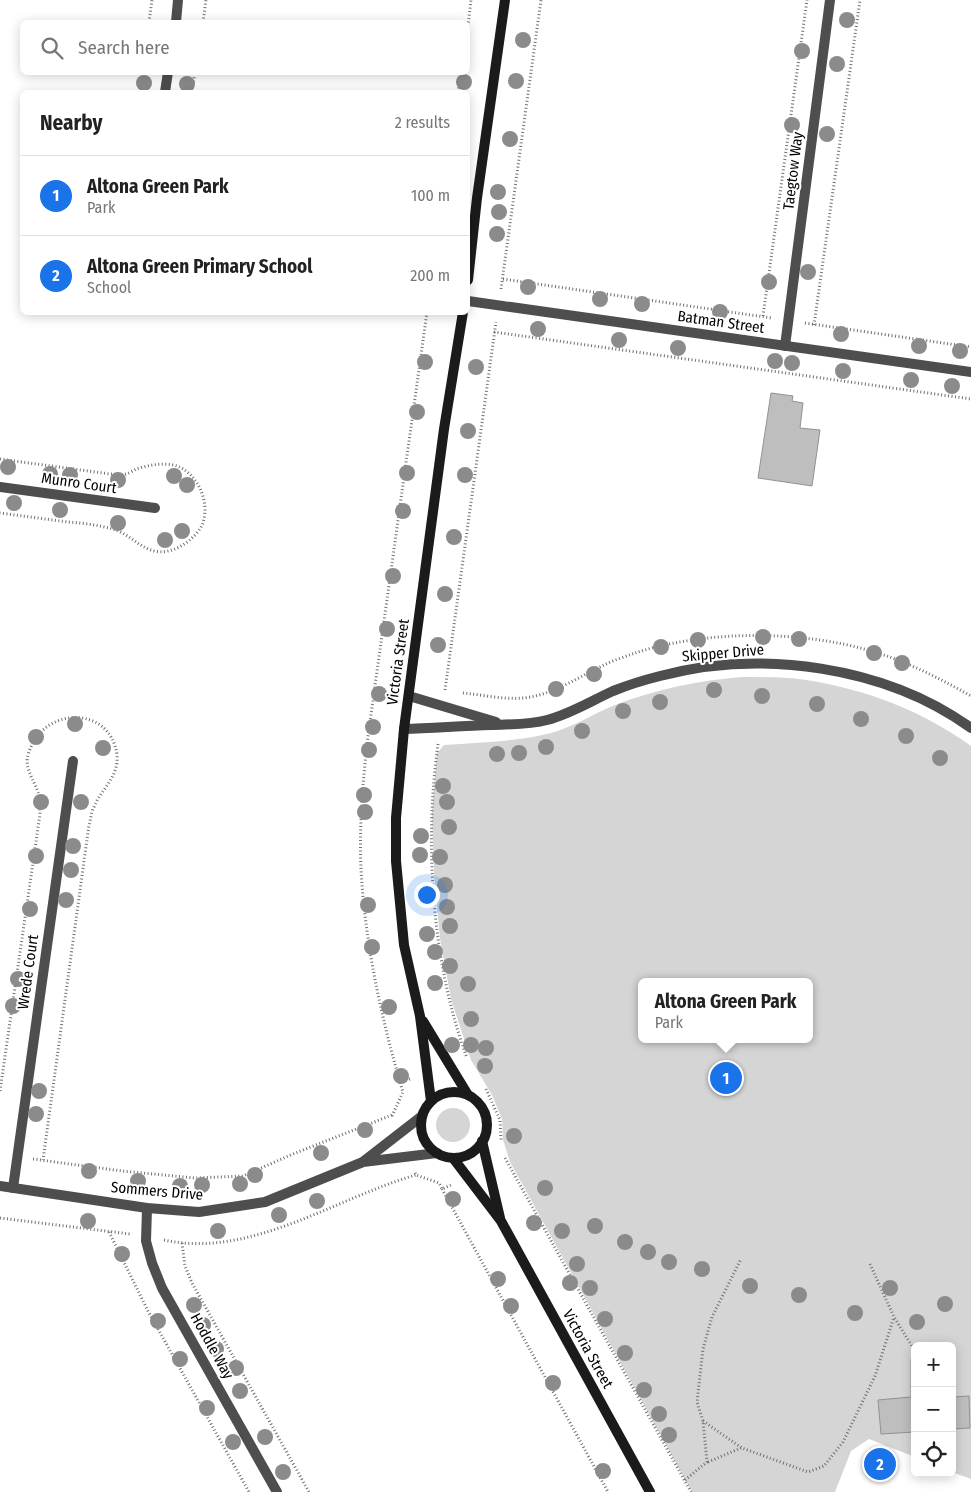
<!DOCTYPE html>
<html lang="en">
<head>
<meta charset="utf-8">
<style>
	body { margin:0; font-family:"Fira Sans Condensed",sans-serif; background:#f6f6f6; color:#222 }
	.controls { position:absolute; right:15px; bottom:15px; display:grid; overflow:hidden; border-radius:8px; box-shadow:0 2px 12px #0003 }
	.controls button { width:45px; height:45px; display:grid; place-items:center; padding:0; border:0; border-bottom:1px solid #e0e0e0; background:#fff; color:#222; font:25px sans-serif }
	.you { position:absolute; left:426px; top:894px; width:18px; height:18px; margin:-12px; border:4px solid #fff; border-radius:50%; background:#1a73e8; box-shadow:0 0 0 8px #1a73e833 }
	.badge { display:grid; place-items:center; width:32px; height:32px; border-radius:50%; background:#1a73e8; color:#fff; font-size:16px; font-weight:700 }
	.pin { position:absolute; translate:-50% -50%; border:2px solid #fff; box-shadow:0 1px 5px #0006 }
	.popup { position:absolute; left:638px; top:978px; width:175px; height:65px; box-sizing:border-box; display:grid; place-content:center; border-radius:8px; background:#fff; filter:drop-shadow(0 1px 4px #0005); font-size:16px; white-space:nowrap; color:#767676 }
	.popup b { font-size:19px; color:#222 }
	.popup::after { content:''; position:absolute; left:50%; top:100%; margin-left:-10px; border:10px solid transparent; border-top-color:#fff }
	.list { margin:0; padding:0; list-style:none }
	h2 { display:flex; justify-content:space-between; align-items:center; height:65px; margin:0; padding:0 20px; font-size:21px }
	h2 small { font-size:16px; font-weight:400; color:#767676 }
	.list li { display:grid; grid-template-columns:32px 1fr auto; gap:15px; align-items:center; box-sizing:border-box; height:80px; padding:0 20px; border-top:1px solid #e0e0e0 }
	.list b { display:block; font-size:19px; white-space:nowrap }
	.list p { margin:0; font-size:16px; white-space:nowrap; color:#767676 }
	.list em { font-size:16px; font-style:normal; color:#767676 }
	.icon { flex:none; width:28px; height:28px; fill:none; stroke:currentColor; stroke-width:2; stroke-linecap:round; stroke-linejoin:round }
	.map { position:relative; flex:none; width:971px; height:1492px; overflow:hidden }
	.search { position:absolute; background:#fff; box-shadow:0 2px 12px #0003; left:20px; top:20px; width:450px; height:55px; display:flex; align-items:center; gap:12px; box-sizing:border-box; padding:0 18px; border-radius:8px; color:#767676; font-size:19px }
	.panel { position:absolute; background:#fff; box-shadow:0 2px 12px #0003; left:20px; top:90px; width:450px; height:225px; border-radius:8px }
	.map>svg:first-child { display:block }
	.green { fill:#d5d5d5; fill-rule:evenodd }
	.building { fill:#bebebe; stroke:#929292 }
	.lines { fill:none; stroke-linecap:round; stroke-linejoin:round }
	.path { stroke:#707070; stroke-width:3; stroke-dasharray:1 2.5; stroke-linecap:butt }
	.street { stroke:#4e4e4e; stroke-width:10 }
	.secondary { stroke:#1b1b1b; stroke-width:10 }
	.tree { fill:#8b8b8b }
	.labels { text-anchor:middle; stroke-width:4; stroke-linejoin:round; paint-order:stroke }
	.street-label { font-size:15px; fill:#000; stroke:#fff }
</style>
</head>
<body>
<div class="map">
<svg width="971" height="1492" viewBox="0 0 971 1492">
	<rect width="100%" height="100%" fill="#fff"/>
	<g class="green">
		<path d="M741 677C763 677 785 677 806 680 865 689 923 711 971 746V1479L952 1472V1346H915V1457L869 1439 851 1451 835 1492H692L510 1162 503 1140 502 1119 492 1095 471 1060 451 999 440 938 434 874 432 813 437 753 444 745C480 742 517 742 551 733 573 727 593 714 615 705 657 689 696 681 741 677ZM642 982H810V1039H642Z"/>
		<circle cx="453" cy="1125" r="17"/>
	</g>
	<g class="building">
		<path d="M771 393 793 396 792 401 803 403 800 428 820 430 812 486 758 478Z"/>
		<path d="M911 1359H915V1432L881 1434 878 1400 911 1397Z"/>
		<path d="M952 1378 954 1397 969 1396 970 1428 952 1429Z"/>
	</g>
	<g class="lines">
		<g class="path">
			<path d="M149 22 152 0"/>
			<path d="M203 22 206 0"/>
			<path d="M468 26 471 0"/>
			<path d="M139 92 142 72"/>
			<path d="M192 92 195 72"/>
			<path d="M458 92 461 72"/>
			<path d="M503 279 772 318"/>
			<path d="M501 289 541 0"/>
			<path d="M763 316 807 0"/>
			<path d="M805 323 971 347"/>
			<path d="M814 325 860 0"/>
			<path d="M494 332 971 399"/>
			<path d="M0 459 110 474C115 474 121 475 126 474 129 473 133 471 136 469 149 465 164 462 177 466 199 474 212 506 201 527 194 539 181 548 168 551 145 556 133 535 113 529 98 525 83 523 68 522 45 519 23 516 0 513"/>
			<path d="M445 690 496 322"/>
			<path d="M463 693C486 695 512 702 535 696 558 691 579 677 600 667 611 661 624 657 635 653 706 630 800 630 871 651 906 661 939 678 971 696"/>
			<path d="M438 744C424 844 432 963 467 1058"/>
			<path d="M410 1079 400 1082C380 1013 365 941 361 869 359 825 363 780 368 736L427 312"/>
			<path d="M486 1089 500 1120 501 1140"/>
			<path d="M0 1091 40 814C40 807 41 800 39 795 35 781 24 769 28 755 42 705 111 705 117 755 119 777 101 789 94 807 91 812 91 819 89 825L43 1160"/>
			<path d="M392 1116 403 1092 400 1082"/>
			<path d="M505 1158 691 1492"/>
			<path d="M33 1159 122 1171 195 1178 243 1176 293 1154 392 1115"/>
			<path d="M415 1173 416 1175 439 1183 442 1189 451 1185"/>
			<path d="M442 1189 608 1492"/>
			<path d="M0 1218 130 1234"/>
			<path d="M109 1232 148 1311 249 1492"/>
			<path d="M164 1240C251 1259 335 1198 416 1175"/>
			<path d="M182 1243 185 1266 192 1283 309 1492"/>
			<path d="M870 1264 894 1317 915 1351"/>
			<path d="M703 1421 742 1448 808 1472 824 1466 843 1442 875 1376 894 1317"/>
			<path d="M708 1462 741 1448"/>
			<path d="M685 1480 707 1462 703 1421 697 1402 703 1349 712 1317 741 1259"/>
		</g>
		<g class="street">
			<path d="M176 22 178 0"/>
			<path d="M165 92 168 72"/>
			<path d="M468 301 971 372"/>
			<path d="M785 346 830 0"/>
			<path d="M0 487 155 508"/>
			<path d="M409 696 496 722"/>
			<path d="M404 729C433 728 462 726 491 725 510 724 529 725 547 720 570 714 591 701 613 691 628 685 644 680 660 676 761 649 885 666 971 728"/>
			<path d="M364 1161 422 1116"/>
			<path d="M0 1186 147 1208 199 1212 265 1202 363 1162 437 1153"/>
			<path d="M13 1188 73 761"/>
			<path d="M147 1208 146 1241 152 1263 162 1288 277 1492"/>
		</g>
		<g class="secondary">
			<path d="M468 280 477 198 505 0"/>
			<path d="M423 1021 468 1095"/>
			<circle cx="454" cy="1125" r="33"/>
			<path d="M431 1101 420 1016 404 945 396 861V818L404 729 444 429 463 312"/>
			<path d="M482 1141 500 1218"/>
			<path d="M453 1158 501 1221 650 1492"/>
		</g>
	</g>
	<g class="tree">
		<circle cx="847" cy="20" r="8"/>
		<circle cx="523" cy="40" r="8"/>
		<circle cx="802" cy="51" r="8"/>
		<circle cx="837" cy="64" r="8"/>
		<circle cx="516" cy="81" r="8"/>
		<circle cx="464" cy="82" r="8"/>
		<circle cx="144" cy="83" r="8"/>
		<circle cx="187" cy="84" r="8"/>
		<circle cx="792" cy="125" r="8"/>
		<circle cx="827" cy="134" r="8"/>
		<circle cx="510" cy="139" r="8"/>
		<circle cx="498" cy="192" r="8"/>
		<circle cx="499" cy="212" r="8"/>
		<circle cx="497" cy="234" r="8"/>
		<circle cx="808" cy="272" r="8"/>
		<circle cx="769" cy="282" r="8"/>
		<circle cx="528" cy="287" r="8"/>
		<circle cx="600" cy="299" r="8"/>
		<circle cx="642" cy="304" r="8"/>
		<circle cx="720" cy="312" r="8"/>
		<circle cx="538" cy="329" r="8"/>
		<circle cx="841" cy="334" r="8"/>
		<circle cx="619" cy="340" r="8"/>
		<circle cx="919" cy="346" r="8"/>
		<circle cx="678" cy="348" r="8"/>
		<circle cx="960" cy="351" r="8"/>
		<circle cx="775" cy="361" r="8"/>
		<circle cx="425" cy="362" r="8"/>
		<circle cx="792" cy="363" r="8"/>
		<circle cx="476" cy="367" r="8"/>
		<circle cx="843" cy="371" r="8"/>
		<circle cx="911" cy="380" r="8"/>
		<circle cx="952" cy="386" r="8"/>
		<circle cx="417" cy="412" r="8"/>
		<circle cx="468" cy="431" r="8"/>
		<circle cx="8" cy="467" r="8"/>
		<circle cx="407" cy="473" r="8"/>
		<circle cx="50" cy="474" r="8"/>
		<circle cx="70" cy="475" r="8"/>
		<circle cx="465" cy="475" r="8"/>
		<circle cx="174" cy="476" r="8"/>
		<circle cx="118" cy="480" r="8"/>
		<circle cx="187" cy="485" r="8"/>
		<circle cx="14" cy="503" r="8"/>
		<circle cx="60" cy="510" r="8"/>
		<circle cx="403" cy="511" r="8"/>
		<circle cx="118" cy="523" r="8"/>
		<circle cx="182" cy="531" r="8"/>
		<circle cx="454" cy="537" r="8"/>
		<circle cx="165" cy="540" r="8"/>
		<circle cx="393" cy="576" r="8"/>
		<circle cx="445" cy="594" r="8"/>
		<circle cx="387" cy="629" r="8"/>
		<circle cx="763" cy="637" r="8"/>
		<circle cx="799" cy="639" r="8"/>
		<circle cx="698" cy="640" r="8"/>
		<circle cx="438" cy="645" r="8"/>
		<circle cx="661" cy="647" r="8"/>
		<circle cx="874" cy="653" r="8"/>
		<circle cx="902" cy="663" r="8"/>
		<circle cx="594" cy="674" r="8"/>
		<circle cx="556" cy="689" r="8"/>
		<circle cx="714" cy="690" r="8"/>
		<circle cx="379" cy="694" r="8"/>
		<circle cx="762" cy="696" r="8"/>
		<circle cx="660" cy="702" r="8"/>
		<circle cx="817" cy="704" r="8"/>
		<circle cx="623" cy="711" r="8"/>
		<circle cx="861" cy="719" r="8"/>
		<circle cx="75" cy="724" r="8"/>
		<circle cx="373" cy="727" r="8"/>
		<circle cx="582" cy="731" r="8"/>
		<circle cx="906" cy="736" r="8"/>
		<circle cx="36" cy="737" r="8"/>
		<circle cx="546" cy="747" r="8"/>
		<circle cx="103" cy="748" r="8"/>
		<circle cx="369" cy="750" r="8"/>
		<circle cx="519" cy="753" r="8"/>
		<circle cx="497" cy="754" r="8"/>
		<circle cx="940" cy="758" r="8"/>
		<circle cx="443" cy="786" r="8"/>
		<circle cx="364" cy="795" r="8"/>
		<circle cx="41" cy="802" r="8"/>
		<circle cx="81" cy="802" r="8"/>
		<circle cx="447" cy="802" r="8"/>
		<circle cx="365" cy="812" r="8"/>
		<circle cx="449" cy="827" r="8"/>
		<circle cx="421" cy="836" r="8"/>
		<circle cx="73" cy="846" r="8"/>
		<circle cx="420" cy="855" r="8"/>
		<circle cx="36" cy="856" r="8"/>
		<circle cx="440" cy="857" r="8"/>
		<circle cx="71" cy="870" r="8"/>
		<circle cx="445" cy="885" r="8"/>
		<circle cx="66" cy="900" r="8"/>
		<circle cx="368" cy="905" r="8"/>
		<circle cx="447" cy="907" r="8"/>
		<circle cx="30" cy="909" r="8"/>
		<circle cx="450" cy="926" r="8"/>
		<circle cx="427" cy="934" r="8"/>
		<circle cx="372" cy="947" r="8"/>
		<circle cx="435" cy="952" r="8"/>
		<circle cx="450" cy="966" r="8"/>
		<circle cx="18" cy="979" r="8"/>
		<circle cx="435" cy="983" r="8"/>
		<circle cx="468" cy="984" r="8"/>
		<circle cx="13" cy="1006" r="8"/>
		<circle cx="389" cy="1007" r="8"/>
		<circle cx="471" cy="1019" r="8"/>
		<circle cx="452" cy="1045" r="8"/>
		<circle cx="471" cy="1045" r="8"/>
		<circle cx="486" cy="1048" r="8"/>
		<circle cx="485" cy="1066" r="8"/>
		<circle cx="401" cy="1076" r="8"/>
		<circle cx="39" cy="1091" r="8"/>
		<circle cx="36" cy="1114" r="8"/>
		<circle cx="365" cy="1130" r="8"/>
		<circle cx="514" cy="1136" r="8"/>
		<circle cx="321" cy="1153" r="8"/>
		<circle cx="89" cy="1171" r="8"/>
		<circle cx="255" cy="1175" r="8"/>
		<circle cx="138" cy="1181" r="8"/>
		<circle cx="240" cy="1184" r="8"/>
		<circle cx="202" cy="1185" r="8"/>
		<circle cx="180" cy="1186" r="8"/>
		<circle cx="545" cy="1188" r="8"/>
		<circle cx="453" cy="1199" r="8"/>
		<circle cx="317" cy="1201" r="8"/>
		<circle cx="279" cy="1215" r="8"/>
		<circle cx="88" cy="1221" r="8"/>
		<circle cx="534" cy="1223" r="8"/>
		<circle cx="595" cy="1226" r="8"/>
		<circle cx="218" cy="1231" r="8"/>
		<circle cx="562" cy="1231" r="8"/>
		<circle cx="625" cy="1242" r="8"/>
		<circle cx="648" cy="1252" r="8"/>
		<circle cx="122" cy="1254" r="8"/>
		<circle cx="669" cy="1262" r="8"/>
		<circle cx="577" cy="1264" r="8"/>
		<circle cx="702" cy="1269" r="8"/>
		<circle cx="498" cy="1279" r="8"/>
		<circle cx="570" cy="1283" r="8"/>
		<circle cx="750" cy="1286" r="8"/>
		<circle cx="590" cy="1288" r="8"/>
		<circle cx="890" cy="1288" r="8"/>
		<circle cx="799" cy="1295" r="8"/>
		<circle cx="945" cy="1304" r="8"/>
		<circle cx="194" cy="1305" r="8"/>
		<circle cx="511" cy="1306" r="8"/>
		<circle cx="855" cy="1313" r="8"/>
		<circle cx="605" cy="1319" r="8"/>
		<circle cx="158" cy="1321" r="8"/>
		<circle cx="917" cy="1322" r="8"/>
		<circle cx="203" cy="1325" r="8"/>
		<circle cx="216" cy="1349" r="8"/>
		<circle cx="625" cy="1353" r="8"/>
		<circle cx="180" cy="1359" r="8"/>
		<circle cx="236" cy="1368" r="8"/>
		<circle cx="553" cy="1383" r="8"/>
		<circle cx="644" cy="1390" r="8"/>
		<circle cx="240" cy="1391" r="8"/>
		<circle cx="207" cy="1408" r="8"/>
		<circle cx="659" cy="1414" r="8"/>
		<circle cx="669" cy="1435" r="8"/>
		<circle cx="265" cy="1437" r="8"/>
		<circle cx="233" cy="1442" r="8"/>
		<circle cx="603" cy="1471" r="8"/>
		<circle cx="283" cy="1472" r="8"/>
	</g>
	<g class="labels">
		<g class="street-label">
			<text transform="translate(793 171) rotate(-83)" y="5">Taegtow Way</text>
			<text transform="translate(721 322) rotate(8)" y="5">Batman Street</text>
			<text transform="translate(79 483) rotate(8)" y="5">Munro Court</text>
			<text transform="translate(723 653) rotate(-5)" y="5">Skipper Drive</text>
			<text transform="translate(398 662) rotate(-82)" y="5">Victoria Street</text>
			<text transform="translate(28 972) rotate(-82)" y="5">Wrede Court</text>
			<text transform="translate(157 1191) rotate(5)" y="5">Sommers Drive</text>
			<text transform="translate(212 1346) rotate(61)" y="5">Hoddle Way</text>
			<text transform="translate(588 1349) rotate(61)" y="5">Victoria Street</text>
		</g>
	</g>
</svg>
<div class="controls">
<button>+</button>
<button>−</button>
<button><svg class="icon" aria-label="locate" viewBox="0 0 24 24"><circle cx="12" cy="12" r="6"/><path d="M12 2v4M12 18v4M2 12h4M18 12h4"/></svg></button>
</div>
<div class="you"></div>
<div class="pin badge" style="left:726px;top:1078px">1</div>
<div class="popup"><b>Altona Green Park</b>Park</div>
<div class="pin badge" style="left:880px;top:1464px">2</div>
<div class="search"><svg class="icon" aria-label="search" viewBox="0 0 24 24"><circle cx="10" cy="10" r="6"/><path d="M15 15l6 6"/></svg>Search here</div>
<section class="panel">
<h2>Nearby<small>2 results</small></h2>
<ul class="list">
<li><span class="badge">1</span><div><b>Altona Green Park</b><p>Park</p></div><em>100 m</em></li>
<li><span class="badge">2</span><div><b>Altona Green Primary School</b><p>School</p></div><em>200 m</em></li>
</ul>
</section>
</div>
</body>
</html>
